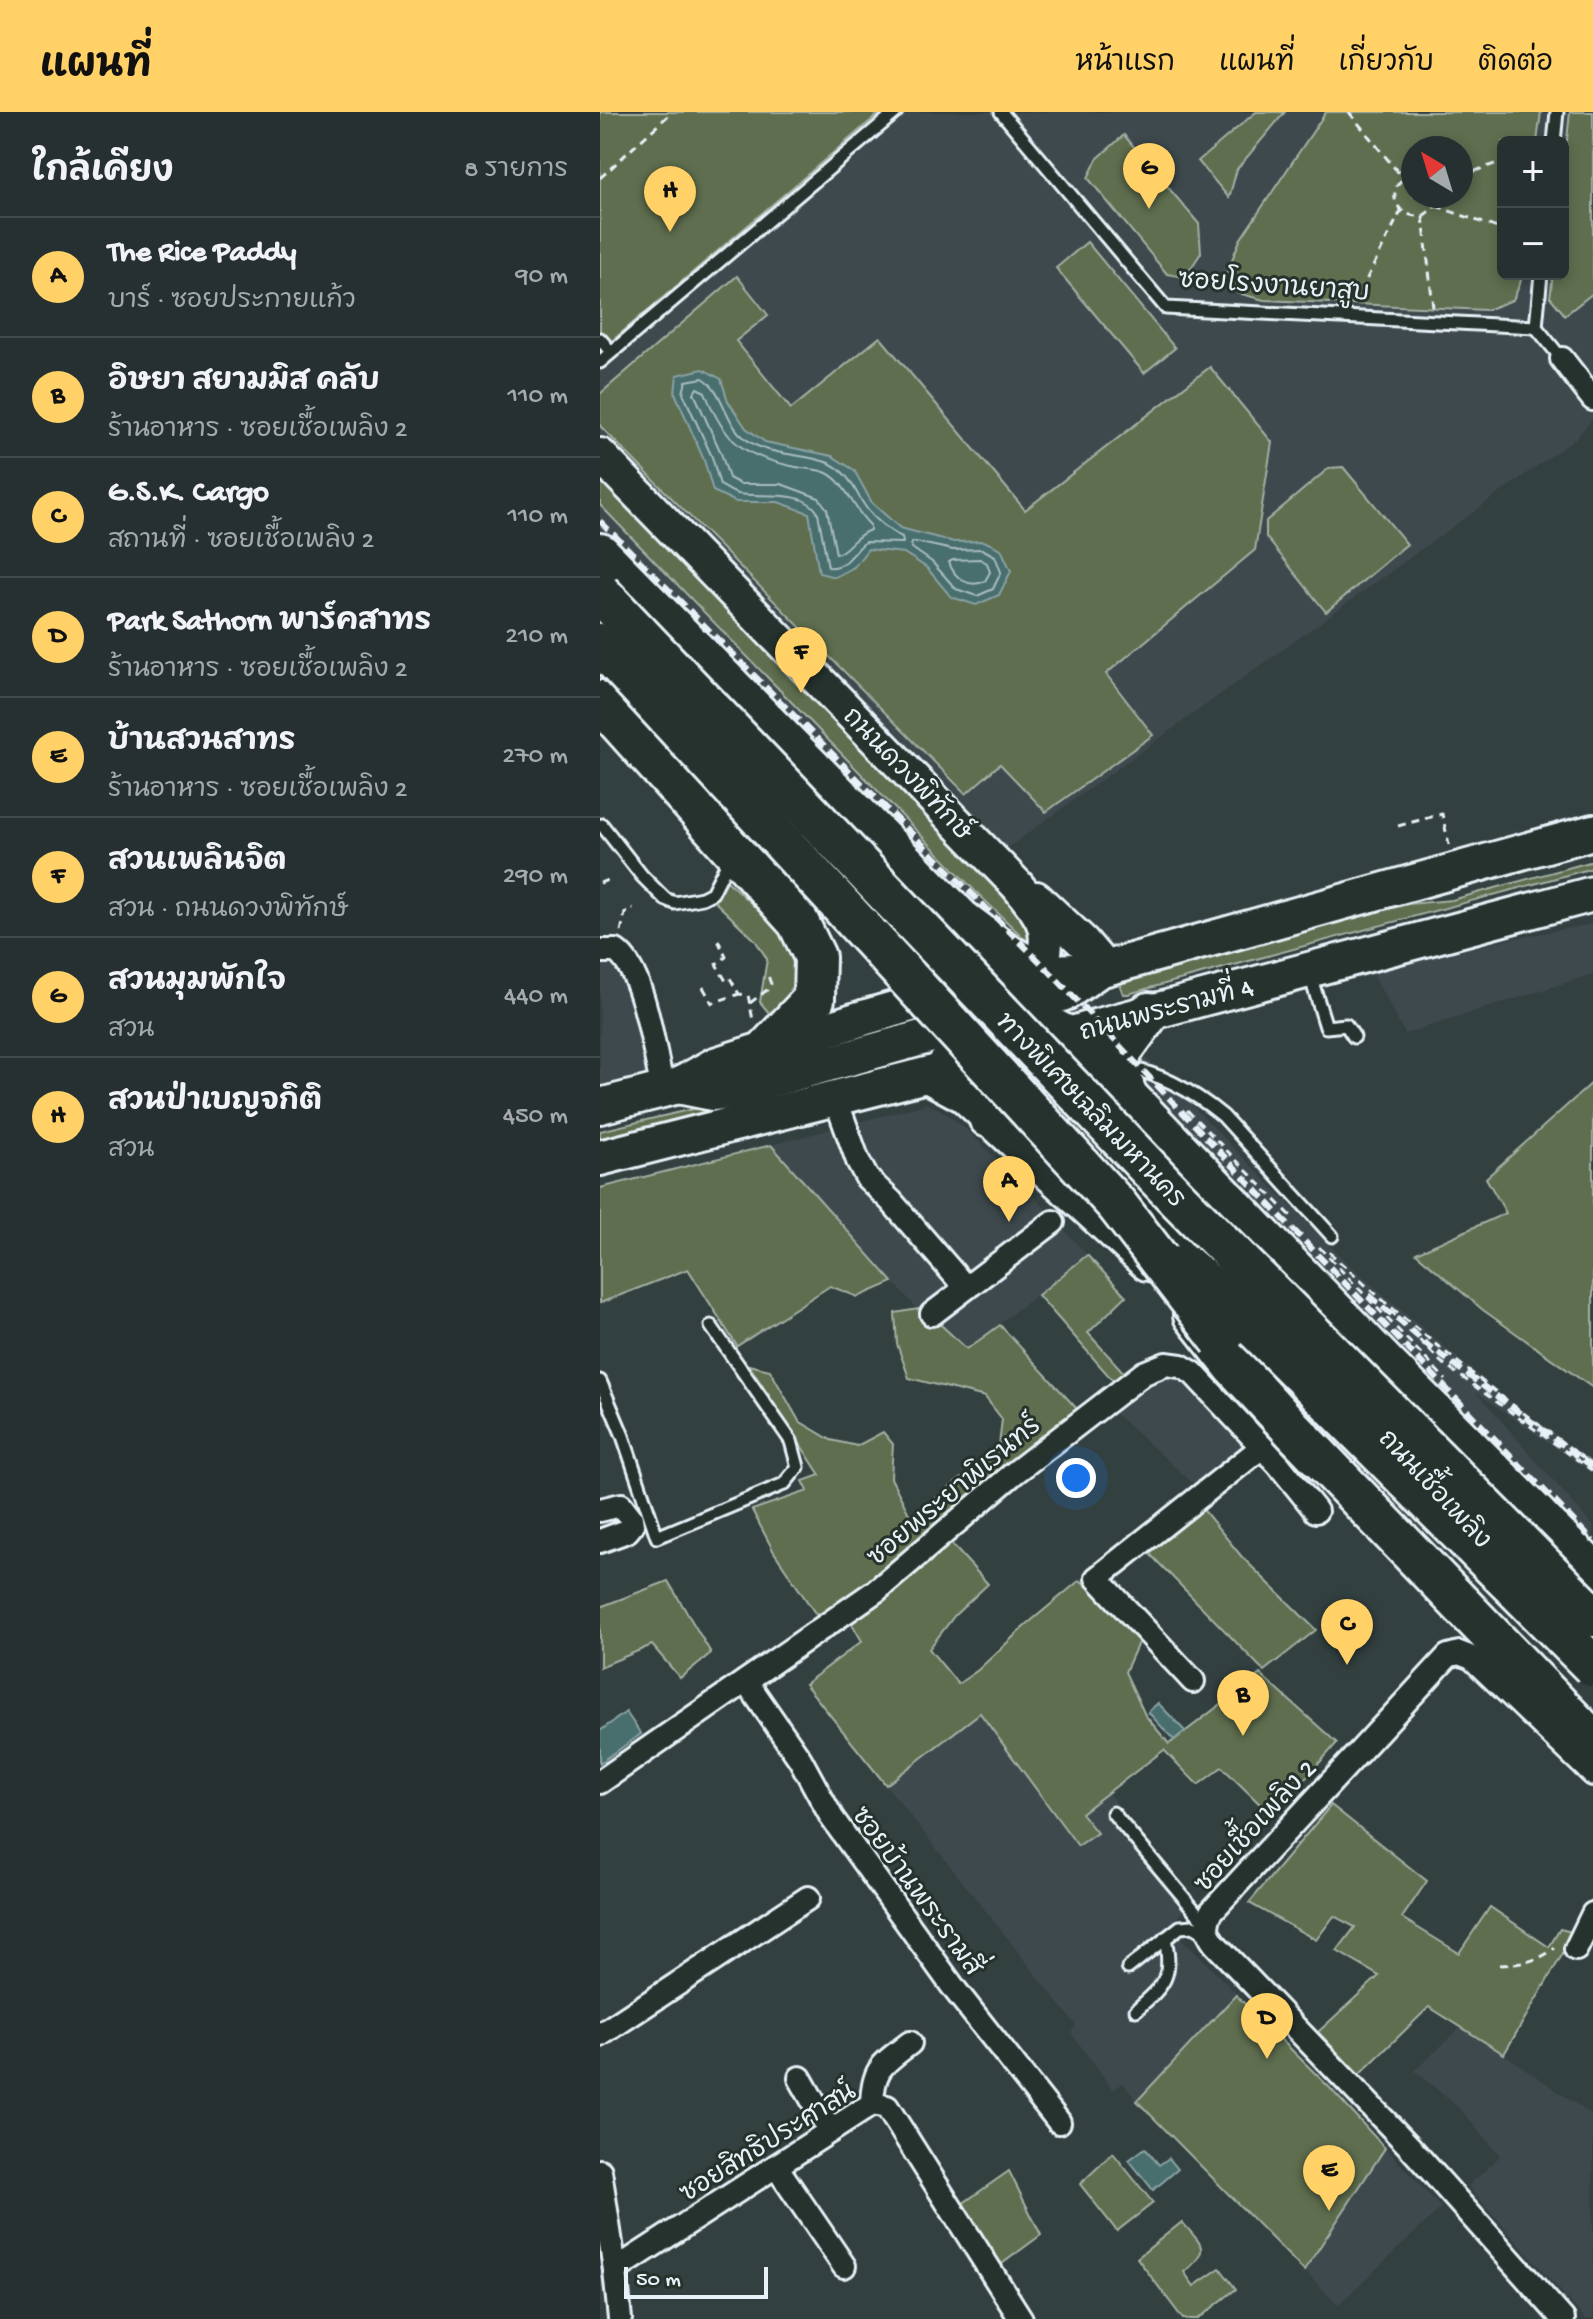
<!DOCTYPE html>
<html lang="th">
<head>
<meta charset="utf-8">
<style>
	body { margin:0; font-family:"Gochi Hand","Playpen Sans Thai",sans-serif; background:#2e3838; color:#f1f3f6 }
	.controls { position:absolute; right:24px; top:24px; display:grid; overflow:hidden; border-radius:12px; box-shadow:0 4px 12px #0003 }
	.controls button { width:72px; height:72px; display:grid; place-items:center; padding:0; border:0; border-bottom:2px solid #424b4c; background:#263030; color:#f1f3f6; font:40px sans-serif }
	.compass { position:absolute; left:801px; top:24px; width:72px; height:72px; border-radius:50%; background:#263030; box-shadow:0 4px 12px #0003; rotate:322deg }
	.scale { position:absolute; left:24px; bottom:20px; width:144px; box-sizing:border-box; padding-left:8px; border:4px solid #e8f1f8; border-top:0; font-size:22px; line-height:28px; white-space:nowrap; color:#e8f1f8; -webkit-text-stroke:6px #26332d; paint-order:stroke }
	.you { position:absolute; left:476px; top:1366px; width:28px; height:28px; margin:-20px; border:6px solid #fff; border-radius:50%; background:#1a73e8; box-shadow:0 0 0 12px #1a73e833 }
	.badge { display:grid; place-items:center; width:52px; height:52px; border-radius:50%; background:#ffd166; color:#111; font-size:26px; font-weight:700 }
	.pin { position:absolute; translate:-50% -66px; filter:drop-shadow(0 2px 4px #0008) }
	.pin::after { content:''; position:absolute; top:42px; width:28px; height:24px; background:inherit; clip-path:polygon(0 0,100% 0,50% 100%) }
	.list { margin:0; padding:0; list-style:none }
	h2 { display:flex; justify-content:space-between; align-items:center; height:104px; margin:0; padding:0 32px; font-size:34px }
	h2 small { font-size:26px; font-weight:400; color:#a4a9ab }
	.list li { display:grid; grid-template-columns:52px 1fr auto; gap:24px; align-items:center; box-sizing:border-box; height:120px; padding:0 32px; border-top:2px solid #424b4c }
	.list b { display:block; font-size:30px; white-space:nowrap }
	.list p { margin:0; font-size:26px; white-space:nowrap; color:#a4a9ab }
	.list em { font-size:26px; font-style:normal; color:#a4a9ab }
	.map { position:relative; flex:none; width:993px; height:2207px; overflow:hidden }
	header { display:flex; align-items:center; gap:48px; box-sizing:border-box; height:112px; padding:0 40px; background:#ffd166; color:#111 }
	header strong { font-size:38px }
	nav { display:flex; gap:44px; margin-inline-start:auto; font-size:28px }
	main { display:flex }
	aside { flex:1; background:#263030 }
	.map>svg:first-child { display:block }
	.built { fill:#3c4a4e; fill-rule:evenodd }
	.green { fill:#5f6e50; stroke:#a4b0a4; stroke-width:2; fill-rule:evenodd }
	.water { fill:#496e6e; stroke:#89a2a5; stroke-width:2 }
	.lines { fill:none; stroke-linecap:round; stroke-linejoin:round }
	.shore { stroke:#a8bdc1; stroke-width:2 }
	.lane-casing { stroke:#e8f1f8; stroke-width:17 }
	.street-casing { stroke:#e8f1f8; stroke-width:28 }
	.secondary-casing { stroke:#e8f1f8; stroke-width:38 }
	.primary-casing { stroke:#e8f1f8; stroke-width:40 }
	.highway-casing { stroke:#e8f1f8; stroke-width:46 }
	.path { stroke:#e8f1f8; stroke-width:3; stroke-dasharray:8 6; stroke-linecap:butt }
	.lane { stroke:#26332d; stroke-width:11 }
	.street { stroke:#26332d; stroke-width:22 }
	.secondary { stroke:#26332d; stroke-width:32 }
	.primary { stroke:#26332d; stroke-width:34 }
	.highway { stroke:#26332d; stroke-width:40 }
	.rail { stroke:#e8f1f8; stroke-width:6; stroke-dasharray:12 6; stroke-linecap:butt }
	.highway-bridge-casing { stroke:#e8f1f8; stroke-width:46; stroke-linecap:butt }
	.highway-bridge { stroke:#26332d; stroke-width:40 }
	.labels { text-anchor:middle; stroke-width:6; stroke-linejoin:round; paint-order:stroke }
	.street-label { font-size:26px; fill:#e8f1f8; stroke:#26332d }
</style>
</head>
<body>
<header>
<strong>แผนที่</strong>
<nav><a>หน้าแรก</a><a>แผนที่</a><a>เกี่ยวกับ</a><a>ติดต่อ</a></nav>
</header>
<main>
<aside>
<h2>ใกล้เคียง<small>8 รายการ</small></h2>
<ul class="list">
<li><span class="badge">A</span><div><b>The Rice Paddy</b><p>บาร์ · ซอยประกายแก้ว</p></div><em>90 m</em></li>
<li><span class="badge">B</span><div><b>อิษยา สยามมิส คลับ</b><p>ร้านอาหาร · ซอยเชื้อเพลิง 2</p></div><em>110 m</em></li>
<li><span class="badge">C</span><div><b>G.S.K. Cargo</b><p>สถานที่ · ซอยเชื้อเพลิง 2</p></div><em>110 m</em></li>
<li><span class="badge">D</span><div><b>Park Sathorn พาร์คสาทร</b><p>ร้านอาหาร · ซอยเชื้อเพลิง 2</p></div><em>210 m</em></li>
<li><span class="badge">E</span><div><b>บ้านสวนสาทร</b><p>ร้านอาหาร · ซอยเชื้อเพลิง 2</p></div><em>270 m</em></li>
<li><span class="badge">F</span><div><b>สวนเพลินจิต</b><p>สวน · ถนนดวงพิทักษ์</p></div><em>290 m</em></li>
<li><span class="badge">G</span><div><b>สวนมุมพักใจ</b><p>สวน</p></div><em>440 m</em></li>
<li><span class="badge">H</span><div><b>สวนป่าเบญจกิติ</b><p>สวน</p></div><em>450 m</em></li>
</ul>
</aside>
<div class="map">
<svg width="993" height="2207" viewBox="0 0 993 2207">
	<rect width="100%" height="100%" fill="#334040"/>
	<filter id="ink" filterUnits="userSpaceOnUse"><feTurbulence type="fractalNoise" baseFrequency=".0125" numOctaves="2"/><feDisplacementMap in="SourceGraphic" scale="16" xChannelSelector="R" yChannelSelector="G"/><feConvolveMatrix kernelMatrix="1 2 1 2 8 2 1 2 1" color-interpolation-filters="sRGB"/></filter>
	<g filter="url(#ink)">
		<g class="built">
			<path d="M281 0H993V306L976 326 406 737 0 331V239ZM903 30H963V162H903ZM813 36H861V84H813Z"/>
			<path d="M0 393 375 779 498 898 750 1154 891 1275 993 1352V1362L876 1280 993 1414V1461L606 1039 0 418Z"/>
			<path d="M993 812V862L805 922 772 861 910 827Z"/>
			<path d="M12 824 23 828 47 936 51 963 0 975V827Z"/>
			<path d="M327 992 340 997 365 1016 430 1080 487 1143 367 1237 341 1213 321 1201 171 1033Z"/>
			<path d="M576 1258 642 1334 595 1373 509 1296 549 1264Z"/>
			<path d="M358 1572 481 1701 508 1681 594 1787 575 1809 581 1826 729 1975 841 2096 738 2193 537 1989 523 1971 513 1978 471 1921 476 1913 263 1644Z"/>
			<path d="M861 1915 904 1942 993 2004V2207H985L868 2074 900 2044 861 1998 815 1959Z"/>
		</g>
		<g class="green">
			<path d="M0 0H281L0 239Z"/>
			<path d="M656 0H685L637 57 629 86 598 49Z"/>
			<path d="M726 0H941L937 30H903V162H922L920 172 913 188 886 198 664 188 637 181 627 160 640 128ZM861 36V84H813V36Z"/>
			<path d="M970 0H993V181L965 203 950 185 953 162H963V64Z"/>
			<path d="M524 23 599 112 601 141 585 165 567 162 488 66 497 47Z"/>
			<path d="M487 130 575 236 544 261 456 156Z"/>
			<path d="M137 164 168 203 136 229 191 297 280 225 425 398 610 255 672 330 655 438 506 562 553 623 446 700 400 652 366 682 0 314V282Z"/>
			<path d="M0 355 436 807 432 834 375 779 0 393Z"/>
			<path d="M743 355 807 432 726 500 666 425V409L729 356Z"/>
			<path d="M993 749V756L590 865 528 882H523L520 874 527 864 808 792 852 788Z"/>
			<path d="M125 767 186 824 199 846C192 871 194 888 169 901L160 890 167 847 155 828 114 789Z"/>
			<path d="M307 946 302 951 81 1010 0 1026V1019Z"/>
			<path d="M993 970V1276L883 1198 816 1141 906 1101 886 1066Z"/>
			<path d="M171 1033 293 1170 258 1185 230 1174 137 1234 88 1157 0 1191V1076Z"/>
			<path d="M487 1143 526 1184 488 1221 526 1263 515 1271 438 1183Z"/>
			<path d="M318 1197 341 1213 367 1237 400 1213 478 1298 350 1401 280 1463 219 1507 174 1440 152 1398 208 1379 203 1369 220 1363 149 1253 170 1258 199 1309 231 1328 257 1334 283 1320 293 1332 291 1366 311 1406 359 1368 398 1342 402 1307 385 1285 309 1266 297 1232 295 1201Z"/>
			<path d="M601 1395 642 1445 716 1518 664 1559 548 1440Z"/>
			<path d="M346 1426 388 1472 355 1503 329 1537 358 1572 378 1558 426 1513 480 1468 542 1522 525 1560 545 1603 569 1632 660 1562 737 1631 672 1704 622 1655 598 1673 564 1638 481 1701 497 1721 478 1734 380 1601 286 1673 205 1572 262 1529 249 1507Z"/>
			<path d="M68 1469 111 1541 80 1566 52 1533 0 1555V1495Z"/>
			<path d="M731 1693 827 1769 802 1806 859 1841 890 1795 949 1835 960 1817 975 1821 904 1942 829 1895 759 1963 718 1920 779 1864 737 1839 755 1815 734 1804 716 1828 649 1791Z"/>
			<path d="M636 1883 729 1975 785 2036 704 2159 537 1989Z"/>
			<path d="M513 2041 553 2091 517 2119 480 2072Z"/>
			<path d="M409 2059 441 2123 399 2154 359 2094Z"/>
			<path d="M582 2110C603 2134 611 2138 584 2160L594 2174 620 2156 636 2177 598 2207H583L537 2146Z"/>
		</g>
		<g class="water">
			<path d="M103 257 121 267 128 289 146 316 165 330 232 344 254 358 272 391 300 416 354 430 384 429 401 437 411 459 399 483 376 493 351 485 327 456 304 441 268 437 254 455 235 465 219 461 209 401 178 390H136L113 379 104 348 75 281 77 263Z"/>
			<path d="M558 1591 585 1619 574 1628 548 1600Z"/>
			<path d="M26 1600 41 1622 0 1651V1619Z"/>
			<path d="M545 2036 559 2053 569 2046 578 2057 553 2078 529 2048Z"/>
		</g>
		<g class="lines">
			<g class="shore">
				<path d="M103 266C122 278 124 304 139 321 165 348 201 338 231 352 250 362 254 378 265 394 272 405 290 420 302 425L303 431 265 430C253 440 246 457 228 455L218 401C204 376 160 386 138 382 132 381 126 376 120 373L112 345 83 281 86 269Z"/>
				<path d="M97 276 105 280C124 331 144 344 196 355 206 357 218 357 227 361 247 371 253 398 270 413V418C253 424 248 439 236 442L227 397 219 386 181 372H140L129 366 121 341 94 281Z"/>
				<path d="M316 430 353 438 382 437 395 444 401 460 393 477 377 484 356 477 332 450 312 436 311 431Z"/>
				<path d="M353 448 380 447 387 451 390 460 385 469C369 477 354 466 349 450Z"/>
			</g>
			<defs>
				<g id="lane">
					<path d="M401 0 566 196 936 215"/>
					<path d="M954 30 957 0"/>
					<path d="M941 162 936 215 962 247"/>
					<path d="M0 227 11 240"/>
					<path d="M0 250 296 0"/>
					<path d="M2 713 42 764 65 787 75 791 102 786 112 781 130 746"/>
					<path d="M710 863 726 915 746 913 754 925"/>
					<path d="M526 956C562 961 595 981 623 1004L732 1124"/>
					<path d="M0 1269 23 1324 57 1425 184 1372 198 1355 191 1329 111 1214"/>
					<path d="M513 1701 606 1812"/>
					<path d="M528 1856 580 1815 593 1814 607 1822"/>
					<path d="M536 1898C565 1873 573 1865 565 1826"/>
				</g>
				<g id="street">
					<path d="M962 247 993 287"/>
					<path d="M0 839H16C45 859 54 942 63 977"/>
					<path d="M235 985 258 1049 267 1066 291 1089 366 1176"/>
					<path d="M332 1202 453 1110"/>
					<path d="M0 1398 21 1393 31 1406 32 1413 27 1419 0 1429"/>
					<path d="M146 1569 200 1647 232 1706 356 1879 459 2010"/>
					<path d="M593 1569 497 1466 662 1335"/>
					<path d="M0 1670 277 1478 413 1362 544 1261 566 1252 581 1254 593 1261 679 1353 716 1399"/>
					<path d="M976 1837 993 1802"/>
					<path d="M0 1923 208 1786"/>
					<path d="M200 1966 230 2019"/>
					<path d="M272 1992C273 1955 283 1952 310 1931"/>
					<path d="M176 2054 244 2154"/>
					<path d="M0 2059 15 2158 20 2207"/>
					<path d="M15 2158 272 1992 287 1995 421 2207"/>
					<path d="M963 2207 809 2034 615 1832C606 1820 605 1814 611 1800L848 1544 859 1541 872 1546 993 1662"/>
				</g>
				<g id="secondary">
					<path d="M0 343 417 773C445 809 452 814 441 861"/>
					<path d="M436 786 483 830 505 856"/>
					<path d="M325 963 364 984 547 1152"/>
					<path d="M476 1026 626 1161"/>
				</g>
				<g id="primary">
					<path d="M78 974 113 981 131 979 418 899 467 880 496 860"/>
					<path d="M0 994 78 974 115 953 263 906 376 873 450 860 499 858 993 720"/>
					<path d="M0 1046 385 948 499 914 993 782"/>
				</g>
				<g id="highway">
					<path d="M0 442 361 808 409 844 441 861"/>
					<path d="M0 589 198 810 215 845 214 887 168 936"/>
					<path d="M418 899 481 932 509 966 787 1254 993 1460"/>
					<path d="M345 958C370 926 397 903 384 859"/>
					<path d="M526 982 517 956 522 938 549 901"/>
					<path d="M389 1005C412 962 432 949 481 953"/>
					<path d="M594 1203 634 1254 693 1318 993 1629"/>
				</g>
			</defs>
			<use href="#lane" class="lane-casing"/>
			<use href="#street" class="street-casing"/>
			<use href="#secondary" class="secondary-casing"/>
			<use href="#primary" class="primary-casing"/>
			<use href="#highway" class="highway-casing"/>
			<g class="path">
				<path d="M749 0 802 65"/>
				<path d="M813 61C784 71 791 107 823 104L836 94 838 84"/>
				<path d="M861 64 903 49"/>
				<path d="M0 66 72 0"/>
				<path d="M836 94 903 118"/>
				<path d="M823 104 833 195"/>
				<path d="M754 192 801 99"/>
				<path d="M798 714 842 702 849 733"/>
				<path d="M0 771 8 768"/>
				<path d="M21 820 25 801 33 796"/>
				<path d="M118 828 126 845 116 852 126 869 130 866 139 882 148 883 153 908"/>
				<path d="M103 875 112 891 139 882"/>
				<path d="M150 891 167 878 171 872 167 861"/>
				<path d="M587 998 694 1107"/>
				<path d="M719 1135 846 1268"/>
				<path d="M729 1140C812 1217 901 1285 993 1353"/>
				<path d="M790 1198 841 1250 993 1359"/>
				<path d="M900 1853C921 1852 937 1850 955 1836"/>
			</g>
			<use href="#lane" class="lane"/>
			<use href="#street" class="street"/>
			<use href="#secondary" class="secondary"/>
			<use href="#primary" class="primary"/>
			<use href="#highway" class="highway"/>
			<g class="rail">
				<path d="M0 409 450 860 688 1112 993 1429"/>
				<path d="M769 1183 830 1235 993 1355"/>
			</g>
			<defs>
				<g id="highway-bridge">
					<path d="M0 481 578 1087 993 1504"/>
					<path d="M0 532 517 1093 621 1228"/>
					<path d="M585 1153 638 1199 993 1554"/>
				</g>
			</defs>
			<use href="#highway-bridge" class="highway-bridge-casing"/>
			<use href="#highway-bridge" class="highway-bridge"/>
		</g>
	</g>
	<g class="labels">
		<g class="street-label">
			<text transform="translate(674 172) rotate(4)" y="9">ซอยโรงงานยาสูบ</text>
			<text transform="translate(309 661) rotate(46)" y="9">ถนนดวงพิทักษ์</text>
			<text transform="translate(566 896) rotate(-15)" y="9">ถนนพระรามที่ 4</text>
			<text transform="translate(492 997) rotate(46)" y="9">ทางพิเศษเฉลิมมหานคร</text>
			<text transform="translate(836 1376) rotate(47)" y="9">ถนนเชื้อเพลิง</text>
			<text transform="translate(353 1378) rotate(-40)" y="9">ซอยพระยาพิเรนทร์</text>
			<text transform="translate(654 1713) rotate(-48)" y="9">ซอยเชื้อเพลิง 2</text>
			<text transform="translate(318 1778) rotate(54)" y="9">ซอยบ้านพระรามสี่</text>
			<text transform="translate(167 2029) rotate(-32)" y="9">ซอยสิทธิประศาสน์</text>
		</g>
	</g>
</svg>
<div class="controls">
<button>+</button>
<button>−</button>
</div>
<svg class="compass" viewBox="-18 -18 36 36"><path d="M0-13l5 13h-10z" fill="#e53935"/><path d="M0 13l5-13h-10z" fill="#a4a9ab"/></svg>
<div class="scale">50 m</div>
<div class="you"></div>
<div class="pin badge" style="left:409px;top:1110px">A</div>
<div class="pin badge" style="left:643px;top:1624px">B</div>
<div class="pin badge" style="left:747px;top:1553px">C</div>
<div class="pin badge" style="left:667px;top:1947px">D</div>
<div class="pin badge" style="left:729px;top:2099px">E</div>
<div class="pin badge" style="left:201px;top:581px">F</div>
<div class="pin badge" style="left:549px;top:97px">G</div>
<div class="pin badge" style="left:70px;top:120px">H</div>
</div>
</main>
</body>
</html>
